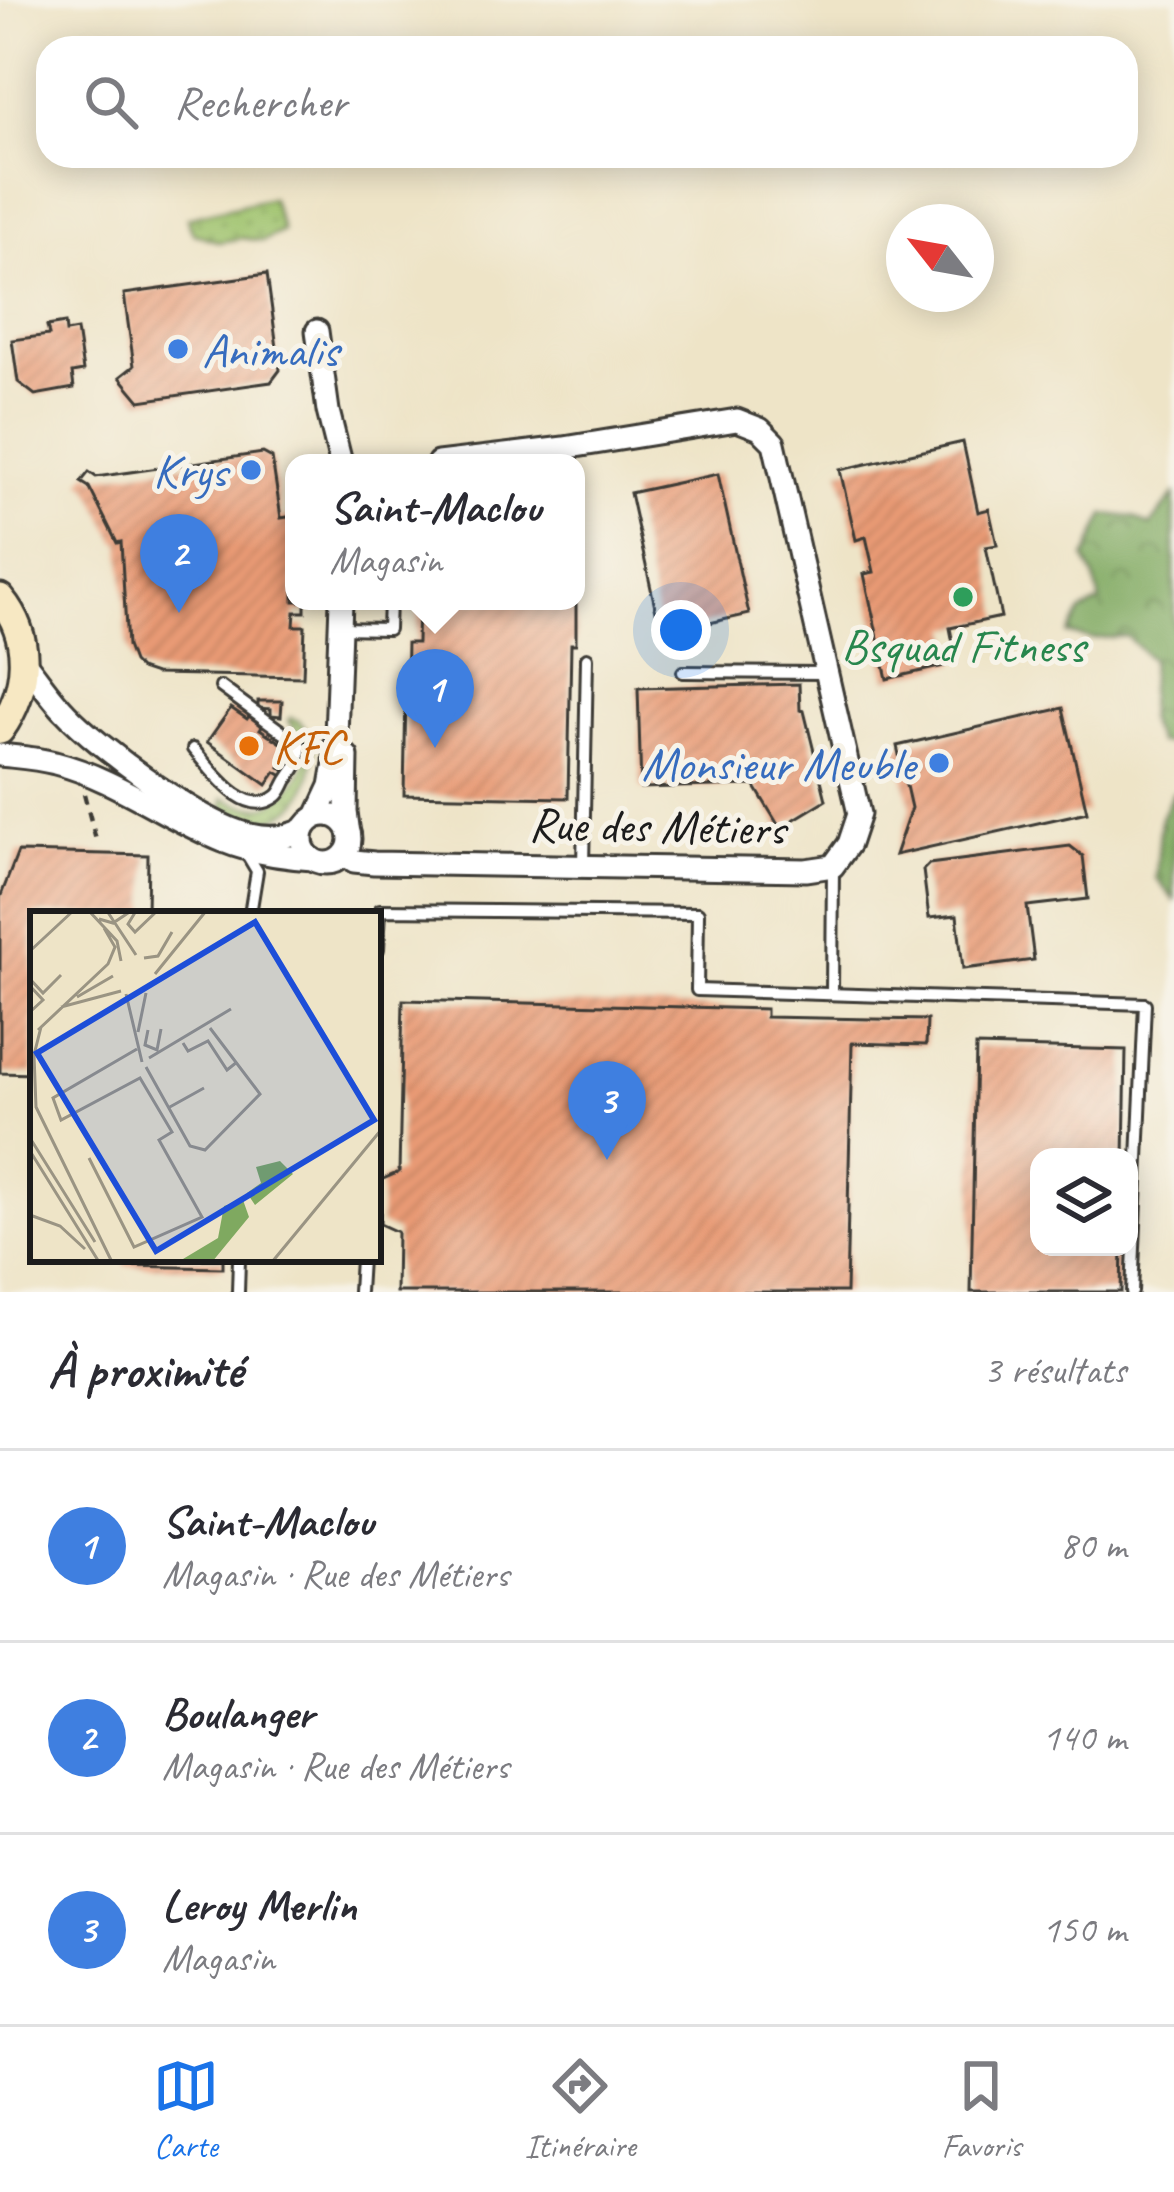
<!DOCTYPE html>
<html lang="fr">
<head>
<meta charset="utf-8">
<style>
	body { margin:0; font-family:Caveat,sans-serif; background:#f2f2f3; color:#2b2b33 }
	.controls { position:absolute; right:36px; bottom:36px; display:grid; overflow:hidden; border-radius:24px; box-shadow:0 6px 30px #0003 }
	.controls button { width:108px; height:108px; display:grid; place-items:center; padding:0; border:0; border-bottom:3px solid #e1e1e2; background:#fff; color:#2b2b33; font:60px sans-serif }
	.compass { position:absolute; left:886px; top:204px; width:108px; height:108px; border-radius:50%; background:#fff; box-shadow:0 6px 30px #0003; rotate:301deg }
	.you { position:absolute; left:681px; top:630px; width:42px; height:42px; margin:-30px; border:9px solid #fff; border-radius:50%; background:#1a73e8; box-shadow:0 0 0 18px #1a73e833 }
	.badge { display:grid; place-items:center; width:78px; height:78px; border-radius:50%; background:#1a73e8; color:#fff; font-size:39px; font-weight:700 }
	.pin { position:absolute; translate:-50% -99px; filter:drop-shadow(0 3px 6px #0008) }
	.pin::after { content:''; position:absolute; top:63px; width:42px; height:36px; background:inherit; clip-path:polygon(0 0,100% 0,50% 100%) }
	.popup { position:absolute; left:285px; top:454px; width:300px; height:156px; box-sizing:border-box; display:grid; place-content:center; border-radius:24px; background:#fff; filter:drop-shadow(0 3px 9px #0005); font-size:39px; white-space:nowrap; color:#7c7c81 }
	.popup b { font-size:45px; color:#2b2b33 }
	.popup::after { content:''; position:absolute; left:50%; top:100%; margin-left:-24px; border:24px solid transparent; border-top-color:#fff }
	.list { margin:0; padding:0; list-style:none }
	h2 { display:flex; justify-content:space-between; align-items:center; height:156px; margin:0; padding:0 48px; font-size:51px }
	h2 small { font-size:39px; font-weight:400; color:#7c7c81 }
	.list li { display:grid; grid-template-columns:78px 1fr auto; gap:36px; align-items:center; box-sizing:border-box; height:192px; padding:0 48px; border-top:3px solid #e1e1e2 }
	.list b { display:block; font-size:45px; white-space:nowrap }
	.list p { margin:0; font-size:39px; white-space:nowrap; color:#7c7c81 }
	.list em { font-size:39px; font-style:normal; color:#7c7c81 }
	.icon { flex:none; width:66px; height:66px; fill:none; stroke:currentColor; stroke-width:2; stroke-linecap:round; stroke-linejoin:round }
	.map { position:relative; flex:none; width:1174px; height:1292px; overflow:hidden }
	.search { position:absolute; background:#fff; box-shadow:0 6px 30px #0003; left:36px; right:36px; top:36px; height:132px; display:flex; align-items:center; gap:30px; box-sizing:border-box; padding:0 42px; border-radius:36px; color:#7c7c81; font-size:45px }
	.sheet { height:732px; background:#fff }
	nav { display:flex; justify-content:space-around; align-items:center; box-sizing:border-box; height:168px; border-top:3px solid #e1e1e2; background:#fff; font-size:33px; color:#7c7c81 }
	nav a { display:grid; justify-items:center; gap:6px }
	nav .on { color:#1a73e8 }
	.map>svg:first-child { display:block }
	.grass { fill:url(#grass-dots); stroke:#5e7044; stroke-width:3 }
	.forest { fill:url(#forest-crowns); stroke:#4e623e; stroke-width:3 }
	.building { fill:url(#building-hatch) }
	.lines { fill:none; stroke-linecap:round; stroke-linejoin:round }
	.service-casing { stroke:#3c3a36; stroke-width:16 }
	.minor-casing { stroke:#3c3a36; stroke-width:27 }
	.secondary-casing { stroke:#3c3a36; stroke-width:33 }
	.path { stroke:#3c3a36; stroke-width:4.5; stroke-dasharray:9 9; stroke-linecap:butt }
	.service { stroke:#fff; stroke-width:10 }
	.minor { stroke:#fff; stroke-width:21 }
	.secondary { stroke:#f7e8c3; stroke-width:27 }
	.shop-dot { fill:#3f7fe0; stroke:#f7f3e8; stroke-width:4.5 }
	.leisure-dot { fill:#2e9e5b; stroke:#f7f3e8; stroke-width:4.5 }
	.food-dot { fill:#e8710a; stroke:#f7f3e8; stroke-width:4.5 }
	.labels { text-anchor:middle; stroke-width:10; stroke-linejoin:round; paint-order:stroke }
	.shop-label { font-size:48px; fill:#366cbe; stroke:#f7f3e8; text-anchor:end }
	.leisure-label { font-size:48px; fill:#27864d; stroke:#f7f3e8 }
	.food-label { font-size:48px; fill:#c56008; stroke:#f7f3e8; text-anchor:start }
	.street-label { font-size:48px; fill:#1c1c1c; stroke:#f7f3e8 }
	.inset-road { fill:none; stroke:#9a9483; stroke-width:3 }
	.view { fill:#1d4ed8; fill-opacity:0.15; stroke:#1d4ed8; stroke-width:6 }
	.inset-edge { fill:none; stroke:#1c1c1c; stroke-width:6 }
</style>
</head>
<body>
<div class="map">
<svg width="1174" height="1292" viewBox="0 0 1174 1292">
	<defs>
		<pattern id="grass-dots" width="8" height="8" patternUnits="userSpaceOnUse" patternTransform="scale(3)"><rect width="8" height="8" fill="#9fc36d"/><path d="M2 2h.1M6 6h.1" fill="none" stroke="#88a75e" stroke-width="1.8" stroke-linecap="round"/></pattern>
		<pattern id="forest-crowns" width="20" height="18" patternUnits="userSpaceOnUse" patternTransform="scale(3)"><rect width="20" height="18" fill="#7fa960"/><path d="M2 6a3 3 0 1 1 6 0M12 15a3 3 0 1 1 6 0" fill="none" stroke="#67894e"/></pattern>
		<pattern id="building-hatch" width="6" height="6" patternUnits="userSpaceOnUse" patternTransform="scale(3)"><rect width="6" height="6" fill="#e89a74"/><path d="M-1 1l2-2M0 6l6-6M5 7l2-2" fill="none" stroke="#c68464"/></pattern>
	</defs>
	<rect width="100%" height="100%" fill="#f7f3e8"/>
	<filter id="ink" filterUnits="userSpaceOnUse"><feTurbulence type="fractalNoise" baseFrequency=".00833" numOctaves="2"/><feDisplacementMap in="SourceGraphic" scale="24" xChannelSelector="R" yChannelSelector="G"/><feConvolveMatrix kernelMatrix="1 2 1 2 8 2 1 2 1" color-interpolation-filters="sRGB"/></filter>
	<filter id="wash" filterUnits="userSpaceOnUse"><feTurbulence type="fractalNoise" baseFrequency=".004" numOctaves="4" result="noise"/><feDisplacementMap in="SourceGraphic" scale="48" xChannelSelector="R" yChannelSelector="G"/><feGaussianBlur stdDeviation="2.7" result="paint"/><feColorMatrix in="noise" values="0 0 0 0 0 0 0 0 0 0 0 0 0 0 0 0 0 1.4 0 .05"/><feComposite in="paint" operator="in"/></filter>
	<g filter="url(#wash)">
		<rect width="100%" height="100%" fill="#eee4c7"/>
		<g class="grass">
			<path d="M271 198 283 231 263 241 241 238 220 242 193 233 187 218Z"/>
			<path d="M290 718 299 721 315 740C313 782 301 826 250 818 239 816 232 814 223 808L224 798C233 802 243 807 253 807 268 808 278 801 288 790 311 765 314 747 288 721Z"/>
		</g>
		<g class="forest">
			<path d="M1174 495V743H1158L1147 722 1151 660 1126 636 1092 639 1068 634 1081 612 1100 602 1094 576 1085 559 1105 514 1133 517 1150 526Z"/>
			<path d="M1174 791V900L1156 878 1161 818Z"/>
		</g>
		<g id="blocks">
			<g class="building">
				<path d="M267 274 280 370 271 382 140 401 120 377 134 366 124 294Z"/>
				<path d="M65 323 66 332 77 330 83 371 72 373 74 388 35 395 18 382 12 340 49 335 47 326Z"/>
				<path d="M963 442 978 512 989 509 997 545 986 547 1001 617 950 628 957 663 887 679 864 574 874 572 866 537 856 540 840 470Z"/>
				<path d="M263 453 272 458 281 518 294 516V601H305V612H295L294 626H305L303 677 155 674 140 669 133 662 127 646 121 542 117 543 89 487 81 482 89 472 96 477Z"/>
				<path d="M718 474 749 614 661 634 630 493Z"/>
				<path d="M418 601H576V644H571L568 798 404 795 407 643H417Z"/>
				<path d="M799 684 800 710 804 711 826 800 780 828 754 785 641 788 638 688Z"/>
				<path d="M258 701H282L281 716 271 715V709L258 708Z"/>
				<path d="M231 708 247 719 249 716 262 726 260 729 292 750 280 767 286 772 283 776 276 772 267 785 207 742Z"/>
				<path d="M1063 708 1087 812 895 855 911 808 897 746Z"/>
				<path d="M1070 846 1083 856 1088 899 1027 906 1034 960 963 969 957 915 929 918 923 870 929 864Z"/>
				<path d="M18 852 148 855 147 914H33V1074L0 1073V898Z"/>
				<path d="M403 1000 766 1009V1017L927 1020 926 1045 852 1043 846 1292H396L397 1232 380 1224 381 1180 399 1172Z"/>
				<path d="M976 1046 1126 1050 1124 1157H1039V1247H1122L1121 1292H971Z"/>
				<path d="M125 1259H223V1268L125 1266Z"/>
			</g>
		</g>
	</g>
	<g filter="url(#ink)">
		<use href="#blocks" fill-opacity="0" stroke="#3c3a36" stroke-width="3"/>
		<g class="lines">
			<defs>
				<g id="service">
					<path d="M341 628 388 629 389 601"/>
					<path d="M683 672 827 673"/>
					<path d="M193 749C211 769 245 821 277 796 282 792 284 785 287 780 296 767 301 761 300 745L221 687"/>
					<path d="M245 851 257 871 250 914"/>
					<path d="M583 866 587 658"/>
					<path d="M378 949 380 910 698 913 697 990 1145 1004 1132 1292"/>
					<path d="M832 992 833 866"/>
					<path d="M238 1292 239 1259"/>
					<path d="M359 1292 361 1259"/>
				</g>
				<g id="minor">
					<path d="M317 331 328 411 341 463"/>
					<path d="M24 661C38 678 50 697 65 712 97 747 205 826 250 835 268 839 288 838 304 829"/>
					<path d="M0 755C18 757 37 758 55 763 115 778 166 818 223 841 252 853 282 857 313 859"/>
					<path d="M347 756 346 812 348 827"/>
					<circle cx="326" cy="839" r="24"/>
					<path d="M317 816 331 786 335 763 341 601"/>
					<path d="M345 855 354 861 374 863 806 870 833 866 849 844 859 814 774 443 760 429 737 420 564 448 438 463"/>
				</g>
				<path id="secondary" d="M0 598C33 638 29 689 0 730"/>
			</defs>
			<use href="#service" class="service-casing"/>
			<use href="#minor" class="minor-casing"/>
			<use href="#secondary" class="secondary-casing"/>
			<path class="path" d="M84 794 96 840"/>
			<use href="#service" class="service"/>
			<use href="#minor" class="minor"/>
			<use href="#secondary" class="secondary"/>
		</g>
	</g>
	<g class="shop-dot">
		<circle cx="178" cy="349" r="12"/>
		<circle cx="251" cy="470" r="12"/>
		<circle cx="939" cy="763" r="12"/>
	</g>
	<circle class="leisure-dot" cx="963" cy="597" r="12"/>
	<circle class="food-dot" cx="249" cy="746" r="12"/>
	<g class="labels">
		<g class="shop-label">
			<text x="202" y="366" text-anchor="start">Animalis</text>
			<text x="227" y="487">Krys</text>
			<text x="915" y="780">Monsieur Meuble</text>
		</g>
		<g class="leisure-label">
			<text x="963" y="662">Bsquad Fitness</text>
		</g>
		<g class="food-label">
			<text x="273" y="763">KFC</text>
		</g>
		<g class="street-label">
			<text transform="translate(657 825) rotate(1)" y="17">Rue des Métiers</text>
		</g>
	</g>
	<g transform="translate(30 911)">
		<rect width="351" height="351" fill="#eee4c7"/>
		<path d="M250 250 263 263 225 294 217 282 231 272 226 256ZM213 289 219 306 182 351H148L188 327 194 295Z" fill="#7fa960"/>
		<path class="inset-road" d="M59 0 87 30 91 50M77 0 106 44M106 0 98 13 105 21 127 0M69 8 83 12 101 0M0 40 43 0M114 47 128 45 142 21M125 63 176 0M0 68 13 82 31 64M0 75 13 89 0 101M96 83 112 151M47 86 83 65M31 96 91 80M11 116 4 144 6 196 82 351M8 119 78 53 85 36 74 17M118 119 115 134 127 139 131 118M108 121 116 82M153 132 158 140 178 130 197 159 207 151M119 147 201 98M116 156 160 235 175 239 230 183 180 117M138 197 174 177M0 227 65 331M0 240 69 351M59 247 104 336 172 306 129 229 142 221 110 167 31 209 23 187 107 138M0 304 30 315 55 338M242 351 351 219"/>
		<path class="view" d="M225 11 344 209 126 340 7 142Z"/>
		<rect width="351" height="351" class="inset-edge"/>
	</g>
</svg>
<div class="controls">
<button><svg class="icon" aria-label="layers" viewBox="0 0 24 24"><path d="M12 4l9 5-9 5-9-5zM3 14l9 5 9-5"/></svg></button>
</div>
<svg class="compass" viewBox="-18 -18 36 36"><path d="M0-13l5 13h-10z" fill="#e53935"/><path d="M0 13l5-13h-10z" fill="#7c7c81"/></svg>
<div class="you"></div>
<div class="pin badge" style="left:435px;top:748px;background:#3f7fe0">1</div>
<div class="popup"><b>Saint-Maclou</b>Magasin</div>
<div class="pin badge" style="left:179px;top:613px;background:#3f7fe0">2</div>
<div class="pin badge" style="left:607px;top:1160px;background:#3f7fe0">3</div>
<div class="search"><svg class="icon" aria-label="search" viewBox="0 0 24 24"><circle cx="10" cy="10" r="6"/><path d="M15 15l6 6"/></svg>Rechercher</div>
</div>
<section class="sheet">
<h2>À proximité<small>3 résultats</small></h2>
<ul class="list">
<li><span class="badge" style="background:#3f7fe0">1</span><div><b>Saint-Maclou</b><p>Magasin · Rue des Métiers</p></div><em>80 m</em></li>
<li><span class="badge" style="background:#3f7fe0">2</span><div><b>Boulanger</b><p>Magasin · Rue des Métiers</p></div><em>140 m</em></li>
<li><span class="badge" style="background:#3f7fe0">3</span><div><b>Leroy Merlin</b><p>Magasin</p></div><em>150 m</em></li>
</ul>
</section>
<nav>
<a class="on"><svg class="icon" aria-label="map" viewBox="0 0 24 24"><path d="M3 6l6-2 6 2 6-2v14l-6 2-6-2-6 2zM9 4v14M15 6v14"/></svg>Carte</a>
<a><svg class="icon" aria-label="directions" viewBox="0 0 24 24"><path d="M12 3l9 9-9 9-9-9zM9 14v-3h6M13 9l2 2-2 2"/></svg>Itinéraire</a>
<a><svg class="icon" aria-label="saved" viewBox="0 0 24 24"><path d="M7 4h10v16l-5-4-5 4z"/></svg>Favoris</a>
</nav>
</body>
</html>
